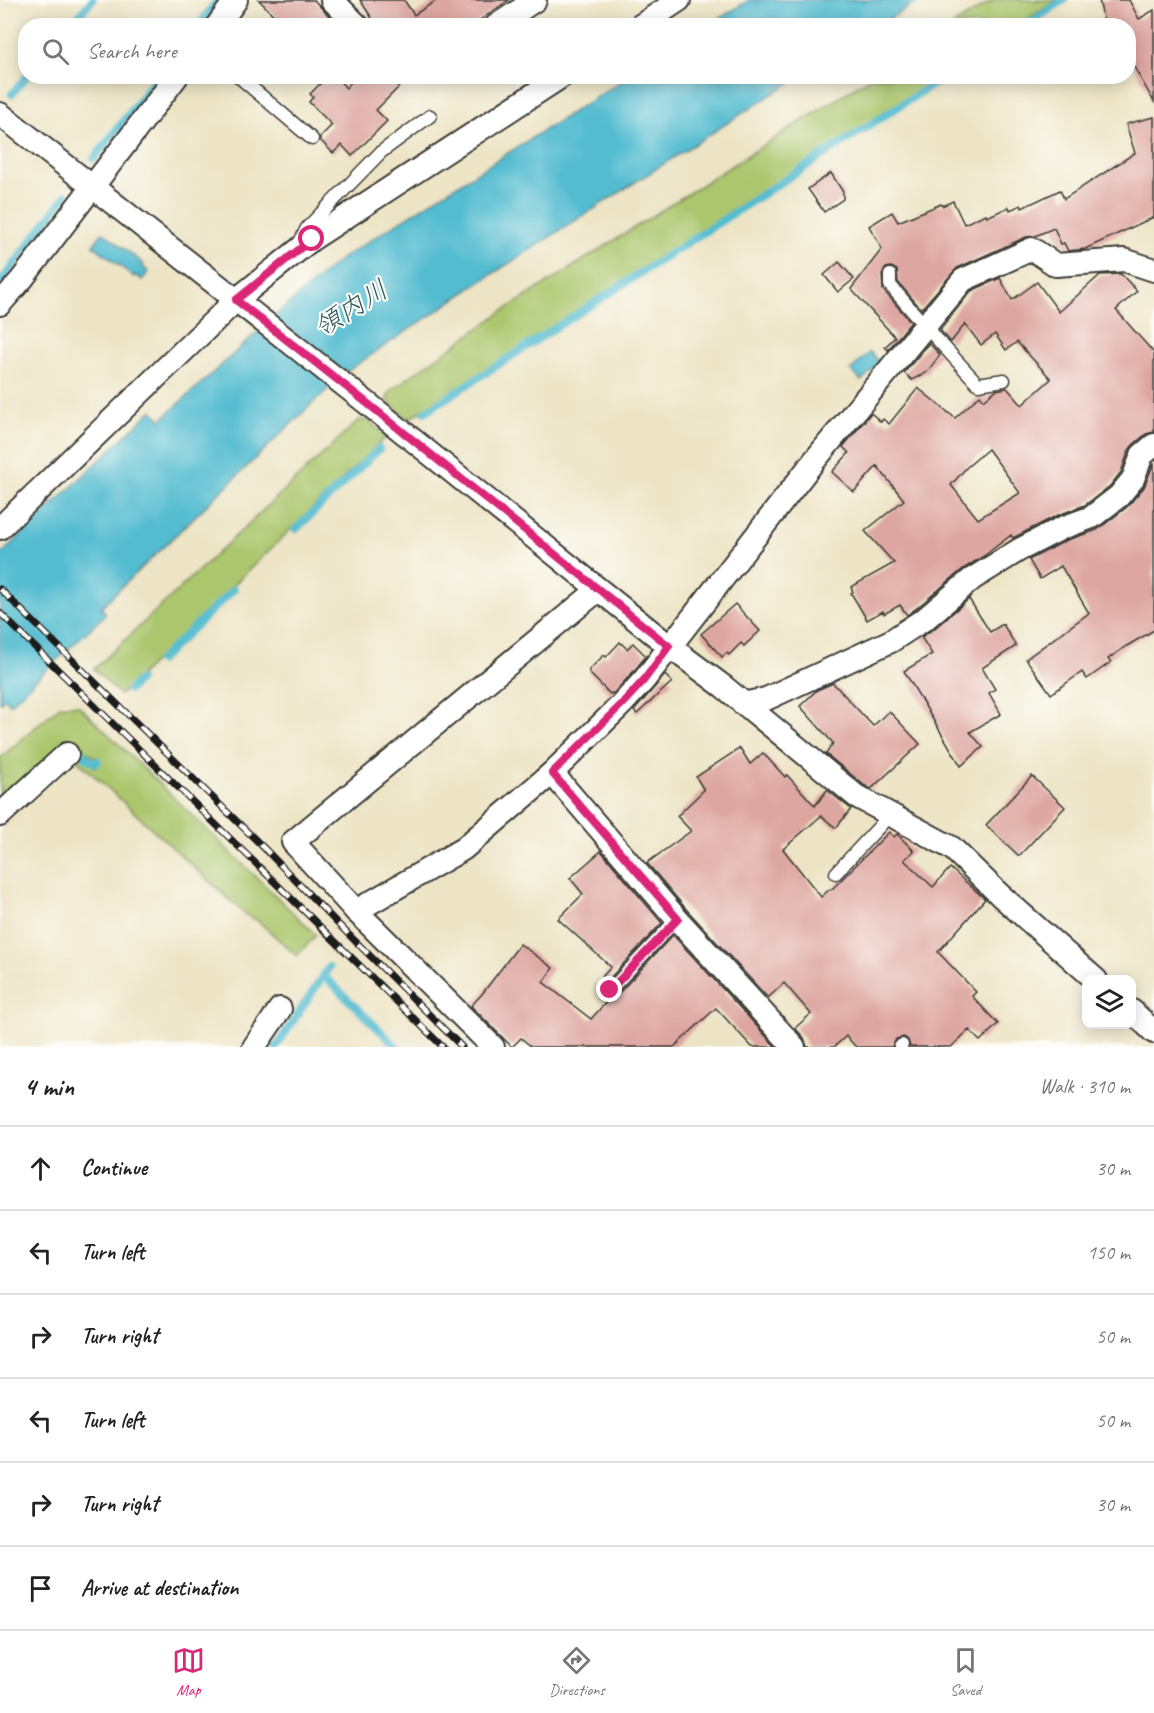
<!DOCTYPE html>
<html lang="en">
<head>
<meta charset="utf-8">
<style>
	body { margin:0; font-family:Caveat,"Klee One",sans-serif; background:#f2f2f2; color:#222 }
	.controls { position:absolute; right:18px; bottom:18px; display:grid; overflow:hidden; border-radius:12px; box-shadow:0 3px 15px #0003 }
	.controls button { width:54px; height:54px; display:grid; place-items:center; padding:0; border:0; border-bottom:2px solid #e0e0e0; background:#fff; color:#222; font:30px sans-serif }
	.stop { position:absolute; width:18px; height:18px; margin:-14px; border:4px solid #db2777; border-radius:50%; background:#fff }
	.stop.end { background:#db2777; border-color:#fff; box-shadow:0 2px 6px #0008 }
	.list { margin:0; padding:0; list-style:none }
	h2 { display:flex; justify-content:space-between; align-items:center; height:78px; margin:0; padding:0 24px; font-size:26px }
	h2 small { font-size:20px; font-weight:400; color:#767676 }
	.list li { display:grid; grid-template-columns:39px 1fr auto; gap:18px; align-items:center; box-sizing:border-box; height:84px; padding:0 24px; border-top:2px solid #e0e0e0 }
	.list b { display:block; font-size:22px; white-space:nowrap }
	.list em { font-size:20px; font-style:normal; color:#767676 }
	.icon { flex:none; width:33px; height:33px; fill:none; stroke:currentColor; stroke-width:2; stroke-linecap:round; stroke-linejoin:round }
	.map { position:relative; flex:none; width:1154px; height:1047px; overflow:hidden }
	.search { position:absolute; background:#fff; box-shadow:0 3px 15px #0003; left:18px; right:18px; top:18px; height:66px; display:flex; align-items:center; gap:15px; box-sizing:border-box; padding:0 21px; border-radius:24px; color:#767676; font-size:22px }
	.sheet { height:582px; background:#fff }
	nav { display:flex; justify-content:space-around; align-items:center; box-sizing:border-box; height:84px; border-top:2px solid #e0e0e0; background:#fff; font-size:16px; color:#767676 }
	nav a { display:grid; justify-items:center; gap:3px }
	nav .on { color:#db2777 }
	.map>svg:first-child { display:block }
	.green { fill:#abc66d; stroke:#647144; stroke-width:1.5 }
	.water { fill:#53bcd0; stroke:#386c76; stroke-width:1.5 }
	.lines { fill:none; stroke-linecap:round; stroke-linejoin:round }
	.stream { stroke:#53bcd0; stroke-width:8 }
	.building { fill:#dea6a0; fill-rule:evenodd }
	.service-casing { stroke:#3b3a35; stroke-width:15 }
	.minor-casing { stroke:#3b3a35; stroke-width:26 }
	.service { stroke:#fff; stroke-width:12 }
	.minor { stroke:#fff; stroke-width:22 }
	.rail-casing { stroke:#1c1c1c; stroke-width:7 }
	.rail { stroke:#fdfcf7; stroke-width:4.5; stroke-dasharray:14; stroke-linecap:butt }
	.route { stroke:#db2777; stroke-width:8 }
	.labels { text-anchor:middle; stroke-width:4.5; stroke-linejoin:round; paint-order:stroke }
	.water-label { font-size:27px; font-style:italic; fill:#325c64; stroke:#fdfcf7 }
</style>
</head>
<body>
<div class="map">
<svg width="1154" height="1047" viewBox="0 0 1154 1047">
	<rect width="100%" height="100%" fill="#fdfcf7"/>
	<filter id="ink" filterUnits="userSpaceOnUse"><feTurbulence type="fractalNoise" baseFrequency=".0167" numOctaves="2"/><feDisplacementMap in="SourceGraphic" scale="12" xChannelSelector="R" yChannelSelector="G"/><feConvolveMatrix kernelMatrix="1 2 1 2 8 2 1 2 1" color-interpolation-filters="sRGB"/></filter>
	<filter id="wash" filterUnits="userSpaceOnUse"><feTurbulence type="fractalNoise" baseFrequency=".008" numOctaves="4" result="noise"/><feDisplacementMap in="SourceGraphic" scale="24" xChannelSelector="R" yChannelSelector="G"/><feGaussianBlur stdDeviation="1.35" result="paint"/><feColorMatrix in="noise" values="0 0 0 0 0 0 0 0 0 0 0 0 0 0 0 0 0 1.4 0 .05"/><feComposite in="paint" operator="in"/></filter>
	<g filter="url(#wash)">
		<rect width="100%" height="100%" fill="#ede4c5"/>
		<g class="green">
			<path d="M993 0H1058L1018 25H953Z"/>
			<path d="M871 77H939L409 419 390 404 387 397 391 390 500 313Z"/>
			<path d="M359 420H368L386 437 120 695 94 669Z"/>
			<path d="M61 705H78L316 935 297 956 258 921 246 915 75 758 72 746 95 767 100 762 99 758C86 756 81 742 68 740L0 800V758Z"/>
		</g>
		<g class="water">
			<path d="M749 0H920L880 25H709Z"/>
			<path d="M628 77H799L477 284 349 370 313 403 101 607 106 614 10 704 5 698 0 703V555L152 410 161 420 277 314 342 258Z"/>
			<path d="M103 232 144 264 142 266 149 272 142 280 136 275 134 277 93 245Z"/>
			<path d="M870 352 880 363 861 381 851 370Z"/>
		</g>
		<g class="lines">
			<g class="stream">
				<path d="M70 26 92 0"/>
				<path d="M198 26 218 0"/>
				<path d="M1025 26 1064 0"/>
				<path d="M12 94 27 76"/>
				<path d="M94 159 158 76"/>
				<path d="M0 283 66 195"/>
				<path d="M425 412 946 76"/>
				<path d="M296 529 379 449"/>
				<path d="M159 661 234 589"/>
				<path d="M129 690 139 680"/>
				<path d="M64 746 67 743 74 744 88 759 96 763 98 761"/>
				<path d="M323 975 397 1047"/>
				<path d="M276 1047 329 967"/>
			</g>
		</g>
		<g id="blocks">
			<g class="building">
				<path d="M259 0H314L338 26H284Z"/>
				<path d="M360 0H404L414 15 437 0H509L471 26H377Z"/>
				<path d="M1099 0H1129L1139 19 1154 10V102L1128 56V26H1105Z"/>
				<path d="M328 76H335L346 88 357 76H388L399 87 376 110 387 121 352 156 342 145 333 153 320 140V137L332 125 309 102 313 97 310 94Z"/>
				<path d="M1154 117V217L1085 249 1068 251 1064 243 1061 244 1054 228 1035 236 1026 237 957 268 921 309 898 282 897 270 891 267 886 268 882 274 883 290 911 322 888 350 885 347 895 337 851 289 882 249 869 226 892 212 898 222 941 204 942 206 953 201 964 224 986 214 987 217 1009 207 1010 210 1021 205 1022 208 1060 190 1064 199 1135 153 1126 124Z"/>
				<path d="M831 173 843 192V199L824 212 808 189Z"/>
				<path d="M839 262 854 279 838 292 824 275Z"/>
				<path d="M1121 274 1137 291 1116 310 1154 353V432L1146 434 1133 445 1129 450 1121 472 1110 486 1085 505 1056 516 1013 538 1011 535 985 555 963 569 918 607 907 615 900 605 884 614 883 611 867 620 851 593 853 592 851 587 894 563 865 531 904 500 877 466 854 492 832 472 849 453 843 447 871 413 881 422 883 419 889 424 918 388 955 418 980 395 984 400 996 390 1007 388 1022 405 1051 379 1017 342 1006 350 995 334 981 345 965 324 951 342 940 330 971 291 1000 278 1012 300 1037 282 1059 312 1100 275ZM988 449 1020 493 978 519 951 485 966 468Z"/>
				<path d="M929 343 940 355 927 372 912 380 904 373Z"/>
				<path d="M1154 463V630L1125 647 1108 659 1111 662 1087 679 1082 672 1051 694 1026 659 1089 613 1061 566 1040 579 1029 560 1067 540 1097 530 1127 507 1144 487Z"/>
				<path d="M969 599 990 632 1003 624 1016 646 982 668 995 689 989 693 1001 714 970 732 983 747 961 766 904 671 932 654 921 637 935 628Z"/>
				<path d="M735 604 760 631 744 646 741 643 729 655 727 653 722 657 701 634Z"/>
				<path d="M620 642 627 649 633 643 646 656 634 671 613 694 612 693 610 694 589 673V670L604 655 606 657Z"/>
				<path d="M665 675 672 682 637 714 634 711Z"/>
				<path d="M833 683 873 726 889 711 920 744 871 789 864 785 826 754 833 743 800 706 817 690Z"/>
				<path d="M740 748 750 764 763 753 785 777 787 775 815 806 827 790 851 809 836 828 821 816 783 849 821 897 830 889 831 890 889 832 894 837 897 834 914 851 904 860 933 887 950 868 985 899 938 952 976 992 972 996 998 1024 980 1041 969 1030 951 1047H910L908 1040 904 1037 896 1039 892 1047H856L846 1036 834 1047H807L804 1038 795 1028 811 1014 784 983 768 998 687 910 647 863 691 831 677 816 704 790 696 777Z"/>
				<path d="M1032 776 1065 807 1019 856 986 825Z"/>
				<path d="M601 851 662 923 607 981 602 977 611 967 558 919 583 894 570 878Z"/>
				<path d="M673 935 776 1047H752L716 1008 674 1047H532L521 1038 512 1047 471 1006 482 994 520 944 553 968 543 982 591 1019 610 998 616 996Z"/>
			</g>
		</g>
	</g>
	<g filter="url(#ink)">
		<use href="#blocks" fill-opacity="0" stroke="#3b3a35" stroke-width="1.5"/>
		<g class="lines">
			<defs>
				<g id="service">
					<path d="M238 76 312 139"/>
					<path d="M299 244 307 228 381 152 430 116"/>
					<path d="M890 275V285L925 326 978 384 1004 380"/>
					<path d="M836 873 890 815"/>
					<path d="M610 990 677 919"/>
					<path d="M900 1047 902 1045"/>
				</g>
				<g id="minor">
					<path d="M332 0 358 26"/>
					<path d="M217 26 236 0"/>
					<path d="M496 26 535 0"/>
					<path d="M640 26 679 0"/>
					<path d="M0 114 367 403 669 646 724 687 856 796 952 848 1000 895 1096 980"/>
					<path d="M0 304 22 279 177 76"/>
					<path d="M0 528 236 300 312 239 562 76"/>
					<path d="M743 704 766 699 891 641 926 618 972 579 1019 550 1062 528 1092 517 1119 496 1133 479 1142 455 1154 445"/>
					<path d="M552 773 677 919 794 1047"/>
					<path d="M0 815 67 754"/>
					<path d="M356 911 463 849 552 773 622 704 644 680 814 461 963 280 1032 249 1056 265 1124 260 1154 270"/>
					<path d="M1132 1011 1154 1032"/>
					<path d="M254 1047 280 1009"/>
					<path d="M493 1047 356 911 293 842 598 590"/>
				</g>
			</defs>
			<use href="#service" class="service-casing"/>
			<use href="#minor" class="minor-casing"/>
			<use href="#service" class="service"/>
			<use href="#minor" class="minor"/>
			<defs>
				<g id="rail">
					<path d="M0 589 261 845 338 924 462 1047"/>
					<path d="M0 613 443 1047"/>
				</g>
			</defs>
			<use href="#rail" class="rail-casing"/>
			<use href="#rail" class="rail"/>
		</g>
	</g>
	<g class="lines" filter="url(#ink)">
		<path class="route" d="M312 239 236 300 367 403 669 646 644 680 622 704 552 773 678 919 610 990"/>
	</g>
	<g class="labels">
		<g class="water-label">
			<text transform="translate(351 308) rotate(-32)" y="9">領内川</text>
		</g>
	</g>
</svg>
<div class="controls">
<button><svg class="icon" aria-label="layers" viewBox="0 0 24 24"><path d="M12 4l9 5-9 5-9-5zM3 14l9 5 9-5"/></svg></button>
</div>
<div class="stop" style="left:312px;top:239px"></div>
<div class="stop end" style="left:610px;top:990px"></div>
<div class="search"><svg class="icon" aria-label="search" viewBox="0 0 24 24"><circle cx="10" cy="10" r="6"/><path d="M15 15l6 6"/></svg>Search here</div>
</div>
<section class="sheet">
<h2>4 min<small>Walk · 310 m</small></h2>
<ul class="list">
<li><svg class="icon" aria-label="ahead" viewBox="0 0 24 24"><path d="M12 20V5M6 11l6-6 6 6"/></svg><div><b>Continue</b></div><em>30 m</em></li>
<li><svg class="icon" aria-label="left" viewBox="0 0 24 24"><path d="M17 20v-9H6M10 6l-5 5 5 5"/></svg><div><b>Turn left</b></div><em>150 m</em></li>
<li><svg class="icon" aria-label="right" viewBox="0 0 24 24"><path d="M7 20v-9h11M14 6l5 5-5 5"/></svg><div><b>Turn right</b></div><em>50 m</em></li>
<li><svg class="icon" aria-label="left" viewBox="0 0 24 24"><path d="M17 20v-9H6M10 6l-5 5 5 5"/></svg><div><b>Turn left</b></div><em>50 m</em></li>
<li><svg class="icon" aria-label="right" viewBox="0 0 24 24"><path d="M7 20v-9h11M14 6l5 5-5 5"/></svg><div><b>Turn right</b></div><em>30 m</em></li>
<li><svg class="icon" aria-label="arrive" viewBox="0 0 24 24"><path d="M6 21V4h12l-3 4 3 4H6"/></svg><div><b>Arrive at destination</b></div></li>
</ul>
</section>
<nav>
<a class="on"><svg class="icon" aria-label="map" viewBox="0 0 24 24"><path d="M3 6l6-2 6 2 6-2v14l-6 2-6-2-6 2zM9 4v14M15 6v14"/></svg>Map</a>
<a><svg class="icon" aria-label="directions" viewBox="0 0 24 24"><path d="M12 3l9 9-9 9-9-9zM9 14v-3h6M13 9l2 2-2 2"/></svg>Directions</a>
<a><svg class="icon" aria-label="saved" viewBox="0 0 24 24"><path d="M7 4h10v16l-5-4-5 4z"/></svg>Saved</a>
</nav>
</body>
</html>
